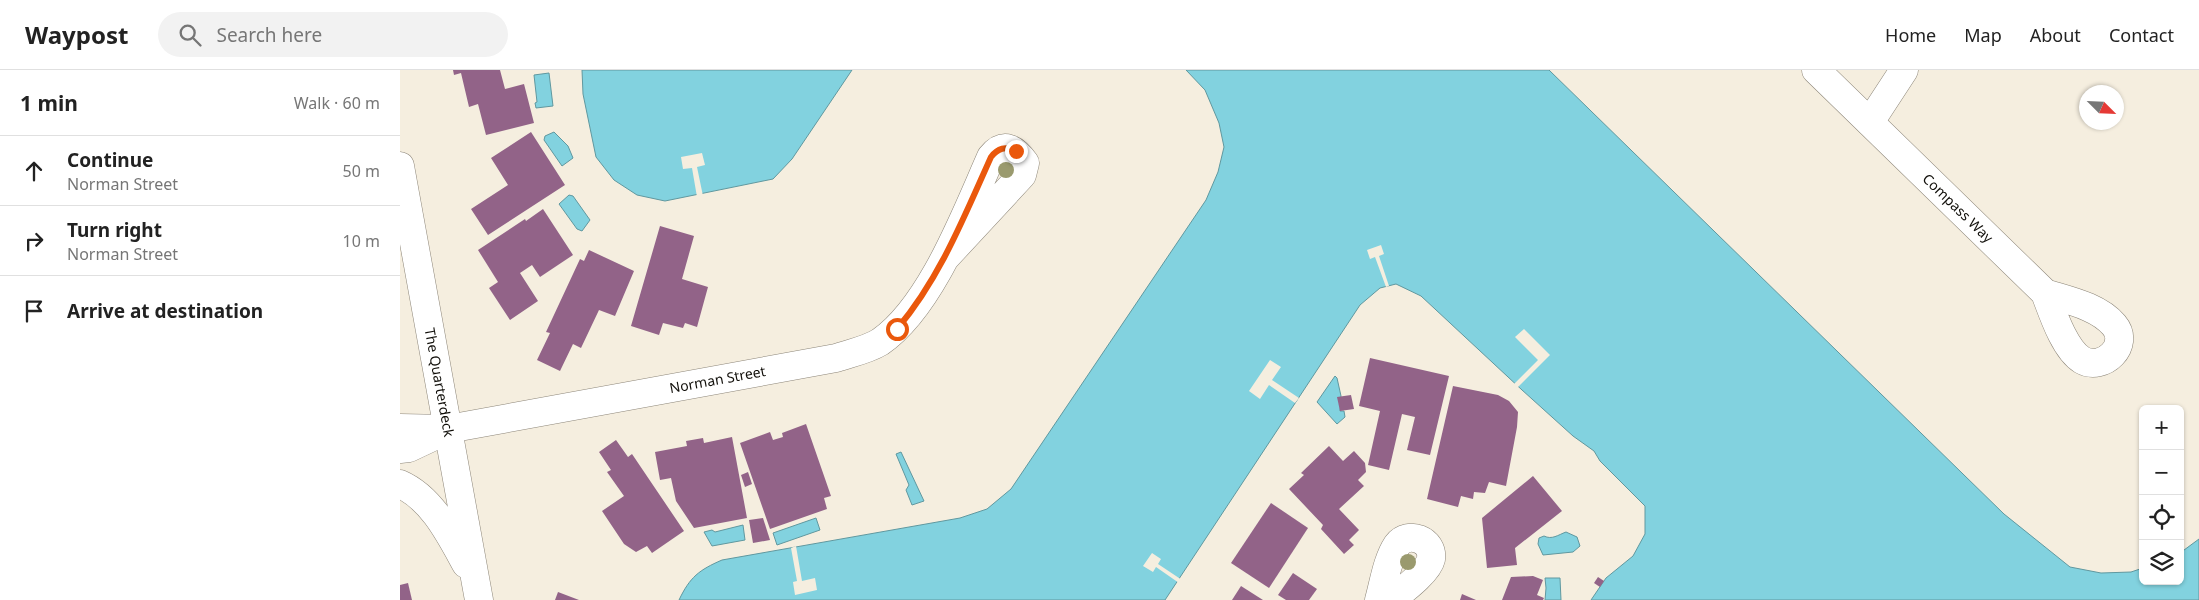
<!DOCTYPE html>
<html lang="en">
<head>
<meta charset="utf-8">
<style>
	body { margin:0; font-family:"Noto Sans",sans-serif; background:#f2f2f2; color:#222 }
	.controls { position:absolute; right:15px; bottom:15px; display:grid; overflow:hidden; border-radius:8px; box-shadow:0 1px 4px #0004 }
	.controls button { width:45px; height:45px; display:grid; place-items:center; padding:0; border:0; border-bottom:1px solid #e0e0e0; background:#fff; color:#222; font:25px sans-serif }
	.compass { position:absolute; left:1679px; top:15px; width:45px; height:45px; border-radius:50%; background:#fff; box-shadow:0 1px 4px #0004; rotate:114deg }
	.stop { position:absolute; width:15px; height:15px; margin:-11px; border:4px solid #ea580c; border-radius:50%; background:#fff }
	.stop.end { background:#ea580c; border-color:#fff; box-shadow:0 1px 5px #0008 }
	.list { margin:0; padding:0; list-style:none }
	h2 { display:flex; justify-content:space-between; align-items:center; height:65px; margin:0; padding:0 20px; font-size:21px }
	h2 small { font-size:16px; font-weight:400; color:#767676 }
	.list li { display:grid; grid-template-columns:32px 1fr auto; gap:15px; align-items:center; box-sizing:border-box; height:70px; padding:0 20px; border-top:1px solid #e0e0e0 }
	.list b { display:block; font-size:19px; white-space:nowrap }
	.list p { margin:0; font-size:16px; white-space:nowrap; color:#767676 }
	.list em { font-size:16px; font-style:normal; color:#767676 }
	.icon { flex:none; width:28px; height:28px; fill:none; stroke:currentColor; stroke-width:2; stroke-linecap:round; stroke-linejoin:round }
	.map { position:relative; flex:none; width:1799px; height:530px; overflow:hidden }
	header { display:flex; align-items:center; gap:30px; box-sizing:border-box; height:70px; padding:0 25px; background:#fff; border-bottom:1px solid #e0e0e0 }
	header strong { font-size:24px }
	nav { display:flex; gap:28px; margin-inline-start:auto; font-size:18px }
	.search { width:350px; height:45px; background:#f2f2f2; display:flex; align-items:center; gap:12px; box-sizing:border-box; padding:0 18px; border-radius:28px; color:#767676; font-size:19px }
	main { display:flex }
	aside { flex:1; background:#fff }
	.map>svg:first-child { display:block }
	.water { fill:#82d2df; stroke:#60989f }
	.pier { fill:#f5eedf }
	.building { fill:#926388 }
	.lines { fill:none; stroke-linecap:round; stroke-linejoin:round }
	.minor-casing { stroke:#8c8578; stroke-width:29 }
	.minor { stroke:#fff; stroke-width:28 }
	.tree { fill:#9a9a6e }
	.route { stroke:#ea580c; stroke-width:6 }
	.labels { text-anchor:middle; stroke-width:4.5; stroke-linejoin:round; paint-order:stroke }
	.street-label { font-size:14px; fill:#110f0a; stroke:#fff }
</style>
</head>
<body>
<header>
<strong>Waypost</strong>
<div class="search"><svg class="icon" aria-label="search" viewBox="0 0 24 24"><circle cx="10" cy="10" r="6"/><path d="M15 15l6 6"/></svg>Search here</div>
<nav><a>Home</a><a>Map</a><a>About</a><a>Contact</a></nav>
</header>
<main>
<aside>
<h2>1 min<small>Walk · 60 m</small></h2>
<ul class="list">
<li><svg class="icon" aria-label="ahead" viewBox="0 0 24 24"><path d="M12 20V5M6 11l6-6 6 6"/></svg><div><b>Continue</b><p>Norman Street</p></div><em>50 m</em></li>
<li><svg class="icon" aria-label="right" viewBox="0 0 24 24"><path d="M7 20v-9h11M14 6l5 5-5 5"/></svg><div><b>Turn right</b><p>Norman Street</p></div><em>10 m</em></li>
<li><svg class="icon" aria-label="arrive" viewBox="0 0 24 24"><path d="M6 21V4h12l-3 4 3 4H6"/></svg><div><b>Arrive at destination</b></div></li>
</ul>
</aside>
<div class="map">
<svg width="1799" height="530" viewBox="0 0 1799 530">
	<rect width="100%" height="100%" fill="#f5eedf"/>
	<g class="water">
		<path d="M182 0H452L392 89 373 109 265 131 237 125 214 110 196 87 183 24Z"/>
		<path d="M786 0H1149L1604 444 1670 497 1701 503 1731 502 1743 498V511H1780V483L1799 469V530H1191L1206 508 1233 486 1245 464V436L1200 391 1194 381 1173 366 1122 320 1021 226 996 214 980 218 960 235 765 530H279C290 507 299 500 322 490L560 448 587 439 611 419 806 130 818 102 824 77 819 53 805 20Z"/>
		<path d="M149 3 153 36 136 38 135 33 137 32 134 5Z"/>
		<path d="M154 62 168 76 173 88 162 96 144 70 145 66Z"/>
		<path d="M169 125 173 126 190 150 182 161 177 159 159 134Z"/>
		<path d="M935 306 937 308 941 326 940 341H944L945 347 937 354 917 332Z"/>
		<path d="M501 382 524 431 512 435 506 420 509 415 496 384Z"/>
		<path d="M416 448 420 460 377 475 373 463Z"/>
		<path d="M343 455 345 470 312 476 304 462 312 460 315 462Z"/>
		<path d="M1166 462 1177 467 1180 476 1173 482 1143 485 1138 474 1139 468 1144 466C1152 470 1158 465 1166 462Z"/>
		<path d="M1145 508H1160L1161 530H1145L1146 518Z"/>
	</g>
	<g class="pier">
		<path d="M302 83 305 95 297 97 303 126 297 127 292 98 283 99 281 87Z"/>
		<path d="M981 175 984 184 979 186 989 216 986 217 975 187 970 189 967 180Z"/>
		<path d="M1124 259 1150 285 1117 318 1114 314 1138 290 1115 267Z"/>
		<path d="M870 290 881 297 872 310 899 328 895 333 869 315 860 329 849 321Z"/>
		<path d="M396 476 402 511 415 508 417 520 395 525 393 512 397 511 391 478Z"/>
		<path d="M752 483 761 489 758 494 782 510 779 513 756 497 753 502 743 496Z"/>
	</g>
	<g class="building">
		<path d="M53 0H100L105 19 124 14 134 53 86 65 78 34 69 37 61 3 54 5Z"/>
		<path d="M131 62 165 115 88 165 71 139 108 115 91 88Z"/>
		<path d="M143 139 173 185 140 207 132 195 120 203 138 231 110 250 89 218 98 212 78 180 125 149 126 151Z"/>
		<path d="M260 156 294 166 282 209 308 217 297 257 285 253 283 258 263 253 259 265 231 256Z"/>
		<path d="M189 180 234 201 215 246 199 240 181 278 173 274 160 301 137 290 150 263 146 262 180 189 184 191Z"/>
		<path d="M970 288 1049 306 1030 385 1007 380 1015 347 1002 344 989 400 968 395 980 341 959 336Z"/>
		<path d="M1053 316 1098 325 1109 331 1118 342 1117 357 1106 416 1089 412 1085 423 1074 422 1073 429 1061 426 1058 437 1027 429Z"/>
		<path d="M951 325 954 339 940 341 937 327Z"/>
		<path d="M406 354 431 426 424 428 427 439 370 459 340 373 370 362 373 370 383 367 382 363Z"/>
		<path d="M332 367 347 448 294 458 276 431 271 408 260 410 255 382 287 376 286 371 303 368 304 373Z"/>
		<path d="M216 370 228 387 232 384 284 461 252 483 247 476 236 482 224 474 202 441 224 426 207 402 211 400 199 382Z"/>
		<path d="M929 376 943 391 954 381 965 393 966 402 958 410 964 416 939 439 959 460 949 470 954 475 944 484 921 459 923 455 889 419 904 405 901 403Z"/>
		<path d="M348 402 352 414 345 417 341 405Z"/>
		<path d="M1133 406 1162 441 1115 478 1117 495 1087 498 1082 448Z"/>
		<path d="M871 433 908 458 869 518 831 493Z"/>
		<path d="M363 448 370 470 353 473 349 450Z"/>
		<path d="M893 503 917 519 909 530H886L878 525Z"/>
		<path d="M1133 506 1143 510 1137 525 1144 528 1143 530H1102L1111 507Z"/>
		<path d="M1198 507 1204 511 1200 517 1194 513Z"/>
		<path d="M8 513 12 530H0V515Z"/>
		<path d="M841 516 863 530H832Z"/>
		<path d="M158 522 179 530H155Z"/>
		<path d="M1062 524 1076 530H1060Z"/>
	</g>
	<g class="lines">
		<defs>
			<g id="minor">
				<path id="s1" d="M1416 0 1645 223C1652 241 1664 279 1682 290 1703 302 1731 275 1714 255 1698 236 1667 230 1645 223"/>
				<path d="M1470 52 1504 0"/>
				<path id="s2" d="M0 96 79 530"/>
				<path id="s3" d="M0 358 48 359 436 288C451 283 467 280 480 272 531 237 566 143 591 87 604 71 615 79 625 93L622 105 546 187"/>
				<path d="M0 379 9 378 45 361"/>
				<path d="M0 414C32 428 50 465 66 494"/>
				<path d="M979 530C984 512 987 490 997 475 1008 460 1034 470 1031 489 1028 502 1002 521 991 530"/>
			</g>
		</defs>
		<use href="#minor" class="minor-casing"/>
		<use href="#minor" class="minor"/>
	</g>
	<g class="tree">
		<circle cx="606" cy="100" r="8"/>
		<circle cx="1008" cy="492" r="8"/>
	</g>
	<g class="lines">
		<path class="route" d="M497 259C540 208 564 147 591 87 598 78 605 76 616 81"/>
	</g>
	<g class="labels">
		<g class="street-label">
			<text dy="5" stroke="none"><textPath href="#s1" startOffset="198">Compass Way</textPath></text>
			<text dy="5" stroke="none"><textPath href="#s3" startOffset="322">Norman Street</textPath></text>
			<text dy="5" stroke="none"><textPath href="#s2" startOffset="220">The Quarterdeck</textPath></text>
		</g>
	</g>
</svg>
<div class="controls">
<button>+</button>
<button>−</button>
<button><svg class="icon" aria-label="locate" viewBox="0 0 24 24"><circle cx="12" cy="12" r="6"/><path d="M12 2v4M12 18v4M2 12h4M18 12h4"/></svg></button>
<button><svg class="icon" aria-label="layers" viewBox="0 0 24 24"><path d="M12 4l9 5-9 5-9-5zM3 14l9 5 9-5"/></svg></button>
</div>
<svg class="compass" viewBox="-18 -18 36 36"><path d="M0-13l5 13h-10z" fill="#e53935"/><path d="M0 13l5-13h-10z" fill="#767676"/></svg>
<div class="stop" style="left:497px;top:259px"></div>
<div class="stop end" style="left:616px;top:81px"></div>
</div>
</main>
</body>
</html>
